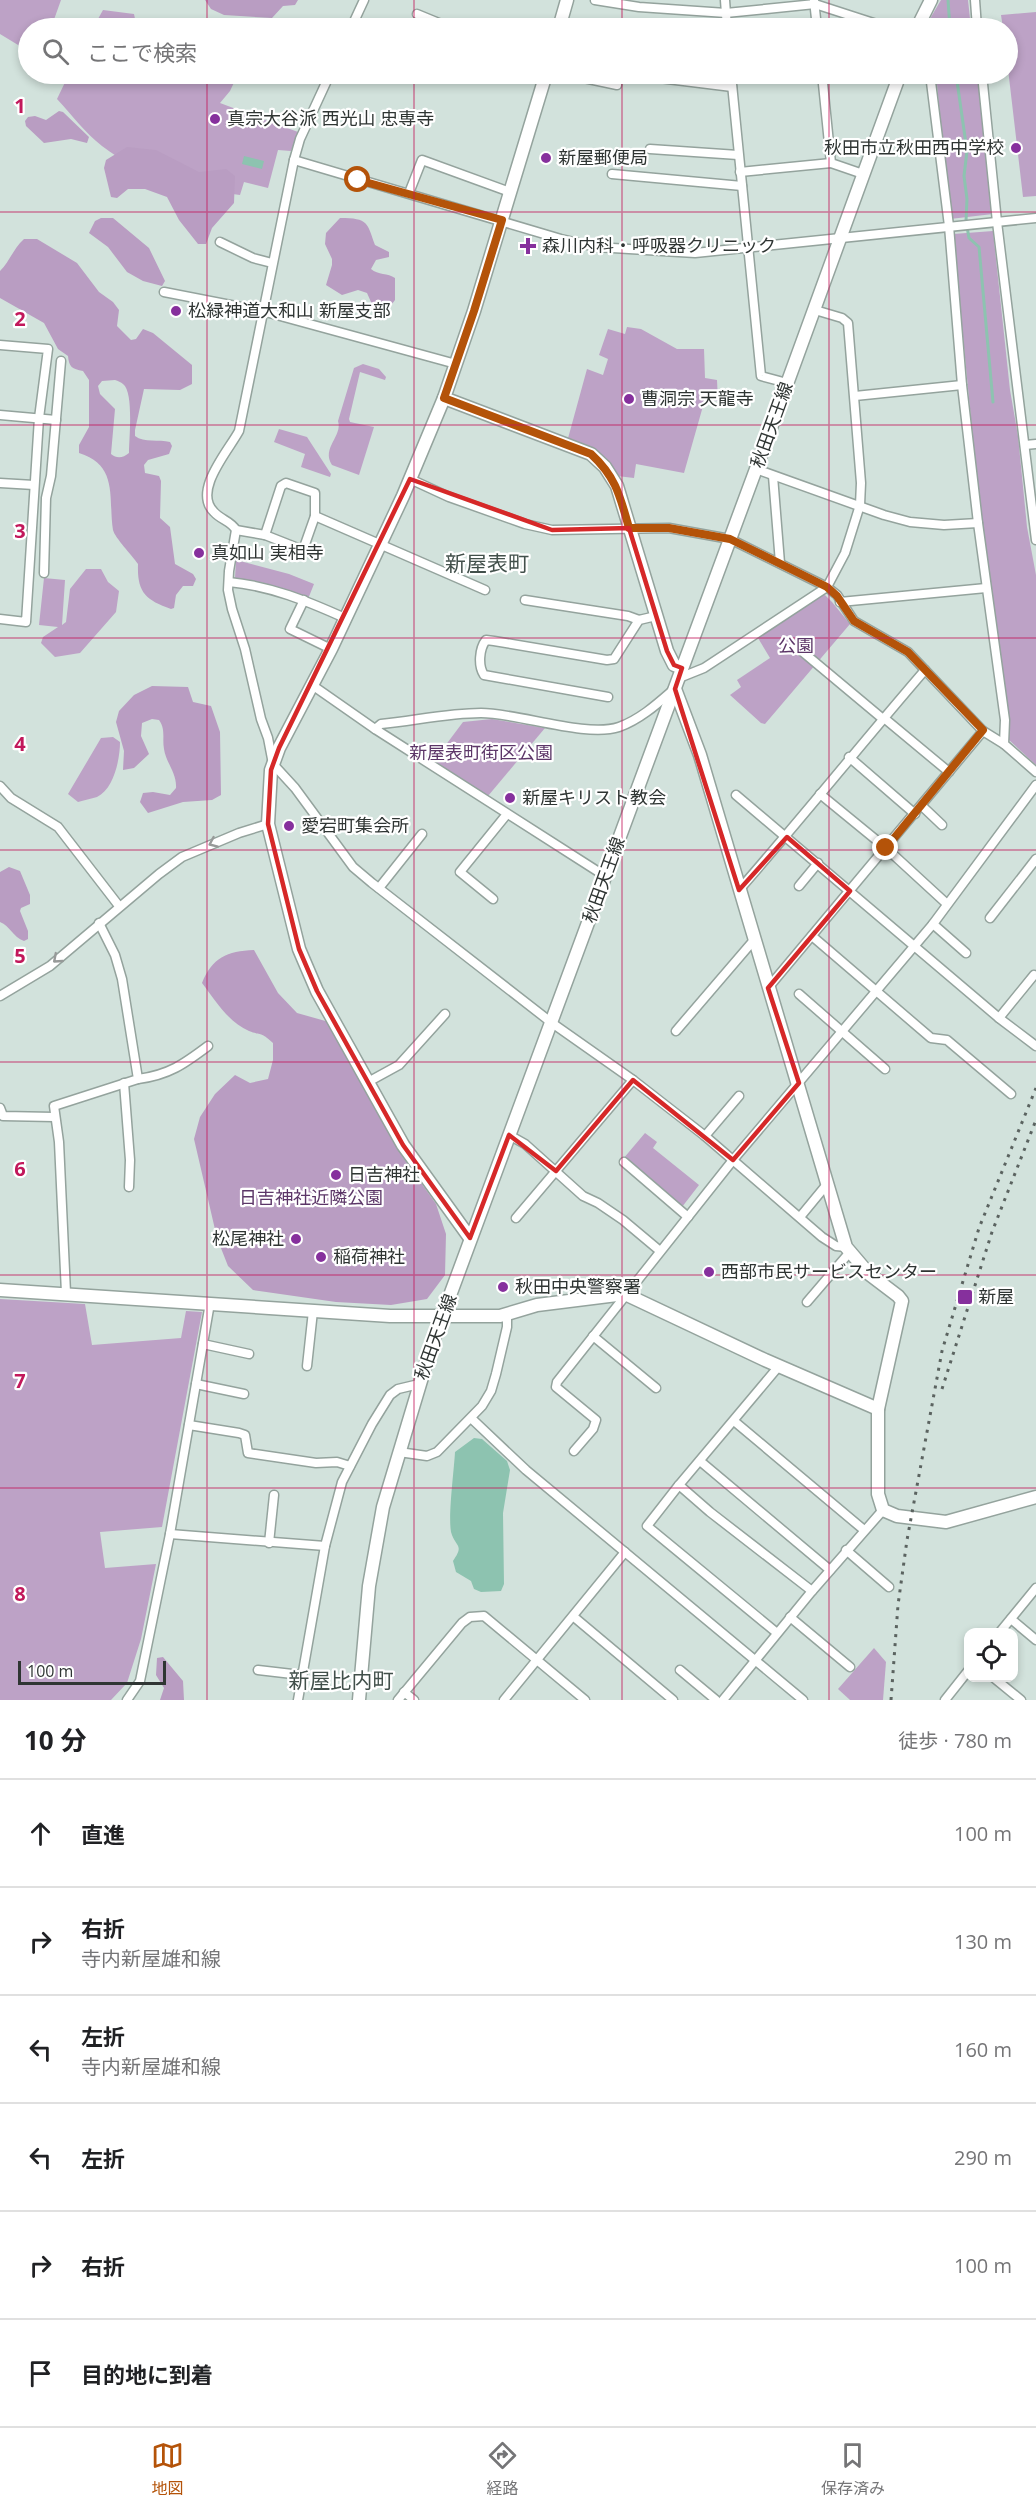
<!DOCTYPE html>
<html lang="ja">
<head>
<meta charset="utf-8">
<style>
	body { margin:0; font-family:"Open Sans","Noto Sans JP",sans-serif; background:#f6f6f6; color:#202124 }
	.controls { position:absolute; right:18px; bottom:18px; display:grid; overflow:hidden; border-radius:12px; box-shadow:0 3px 9px #0003 }
	.controls button { width:54px; height:54px; display:grid; place-items:center; padding:0; border:0; border-bottom:2px solid #e0e0e0; background:#fff; color:#202124; font:30px sans-serif }
	.scale { position:absolute; left:18px; bottom:15px; width:148px; box-sizing:border-box; padding-left:6px; border:3px solid #2f3533; border-top:0; font-size:16px; line-height:21px; white-space:nowrap; color:#2f3533; -webkit-text-stroke:4px #fff; paint-order:stroke }
	.stop { position:absolute; width:18px; height:18px; margin:-14px; border:4px solid #b45309; border-radius:50%; background:#fff }
	.stop.end { background:#b45309; border-color:#fff; box-shadow:0 2px 6px #0008 }
	.list { margin:0; padding:0; list-style:none }
	h2 { display:flex; justify-content:space-between; align-items:center; height:78px; margin:0; padding:0 24px; font-size:26px }
	h2 small { font-size:20px; font-weight:400; color:#757577 }
	.list li { display:grid; grid-template-columns:39px 1fr auto; gap:18px; align-items:center; box-sizing:border-box; height:108px; padding:0 24px; border-top:2px solid #e0e0e0 }
	.list b { display:block; font-size:22px; white-space:nowrap }
	.list p { margin:0; font-size:20px; white-space:nowrap; color:#757577 }
	.list em { font-size:20px; font-style:normal; color:#757577 }
	.icon { flex:none; width:33px; height:33px; fill:none; stroke:currentColor; stroke-width:2; stroke-linecap:round; stroke-linejoin:round }
	.map { position:relative; flex:none; width:1036px; height:1700px; overflow:hidden }
	.search { position:absolute; background:#fff; box-shadow:0 3px 9px #0003; left:18px; right:18px; top:18px; height:66px; display:flex; align-items:center; gap:15px; box-sizing:border-box; padding:0 21px; border-radius:33px; color:#757577; font-size:22px }
	.sheet { height:726px; background:#fff }
	nav { display:flex; justify-content:space-around; align-items:center; box-sizing:border-box; height:84px; border-top:2px solid #e0e0e0; background:#fff; font-size:16px; color:#757577 }
	nav a { display:grid; justify-items:center; gap:3px }
	nav .on { color:#b45309 }
	.map>svg:first-child { display:block }
	.green { fill:#bda2c6 }
	.forest { fill:#b99dc2; fill-rule:evenodd }
	.water { fill:#8dc3b0 }
	.lines { fill:none; stroke-linecap:round; stroke-linejoin:round }
	.stream { stroke:#8dc3b0; stroke-width:3 }
	.street-casing { stroke:#94a39d; stroke-width:11 }
	.secondary-casing { stroke:#94a39d; stroke-width:15 }
	.primary-casing { stroke:#94a39d; stroke-width:15 }
	.street { stroke:#fff; stroke-width:8 }
	.secondary { stroke:#fff; stroke-width:12 }
	.primary { stroke:#fff; stroke-width:12 }
	.rail { stroke:#5b6360; stroke-width:3; stroke-dasharray:3 6; stroke-linecap:butt }
	.oneway { stroke:#979a99 }
	.route { stroke:#b45309; stroke-width:8 }
	.marked { fill:none; stroke:#d62828; stroke-width:4.5; stroke-linejoin:round }
	.grid { fill:none; stroke:#c2185b; stroke-width:1.5; stroke-opacity:0.55 }
	.poi-dot { fill:#86309d; stroke:#fff; stroke-width:2 }
	.labels { text-anchor:middle; stroke-width:4.5; stroke-linejoin:round; paint-order:stroke }
	.poi-label { font-size:18px; fill:#2f3533; stroke:#fff; text-anchor:start }
	.street-label { font-size:18px; fill:#2f3533; stroke:#fff }
	.park-label { font-size:18px; fill:#5c3668; stroke:#fff }
	.quarter-label { font-size:21px; fill:#42504b; stroke:#fff }
	.grid-label { font-size:20px; text-anchor:middle; font-weight:bold; fill:#c2185b; stroke:#fff; stroke-width:4.5; stroke-linejoin:round; paint-order:stroke }
</style>
</head>
<body>
<div class="map">
<svg width="1036" height="1700" viewBox="0 0 1036 1700">
	<rect width="100%" height="100%" fill="#d2e2dc"/>
	<g class="green">
		<path d="M0 0H61L51 28H28V51L0 34Z"/>
		<path d="M941 0H968L971 28H932L931 17Z"/>
		<path d="M103 10 134 14 137 28H93Z"/>
		<path d="M1036 12V196L1023 197 1008 69V28H1003L1001 15Z"/>
		<path d="M69 74H238L230 91 220 103 298 132 291 151 278 150 268 188 244 182 240 195C191 188 142 177 102 146 85 133 71 114 57 99Z"/>
		<path d="M936 74H977L993 214 950 219Z"/>
		<path d="M993 231 1010 390 1018 436 1027 527 1036 575V765L1008 739 1009 720 979 501 953 234Z"/>
		<path d="M627 327 641 329 677 349H704L705 378 717 380 718 401 705 399 684 473 636 464 634 478 617 476 606 458 567 442 587 369 603 375 608 359 599 355 608 329 625 334Z"/>
		<path d="M363 364 379 369 386 377 385 380 360 372 349 419 350 422 374 427 359 475 332 465C321 448 343 436 338 421L354 368Z"/>
		<path d="M279 429 307 437 331 474 330 477 301 467 305 454 274 442Z"/>
		<path d="M236 560 289 574 314 584 308 599 264 583 235 578Z"/>
		<path d="M86 569H101L108 582 119 591 116 612 80 653 55 657 41 643 43 637 58 627 39 625 44 578 65 580 62 625 66 622 70 589Z"/>
		<path d="M825 595 832 602 850 624 765 724 761 723 730 695 741 687 737 680 770 658 758 638 818 596Z"/>
		<path d="M492 719 545 728 488 796 433 762 463 722Z"/>
		<path d="M113 737 120 742C120 759 114 789 97 797 91 799 84 800 78 802L68 794 101 738Z"/>
		<path d="M645 1133 657 1142 653 1148 699 1185 682 1207 623 1159Z"/>
		<path d="M0 1299 85 1304 92 1345 181 1338 186 1311 202 1312 162 1527 100 1532 105 1568 156 1564 141 1639 127 1683 111 1700H0Z"/>
		<path d="M874 1648 886 1662 883 1700H850L838 1689Z"/>
	</g>
	<g class="forest">
		<path d="M205 0H298L295 5 283 6 272 18 224 15 211 9Z"/>
		<path d="M59 111 63 112 89 137 87 143 71 139 44 143 26 126 25 121 28 117 35 116 46 120Z"/>
		<path d="M127 147 156 150 199 172 226 169 235 176 234 203 212 228 206 244H198L179 220 167 197 145 189H128L117 198 111 197 104 168 106 160Z"/>
		<path d="M101 218H113L149 248 165 281 162 286 143 281 127 272 108 247 89 233 95 221Z"/>
		<path d="M340 218C369 218 367 223 375 245L389 252V257L376 260 371 269C378 275 388 273 395 278V300L389 308 378 309 371 302 367 293 358 290 342 295 326 285 332 265V259L325 244 326 233Z"/>
		<path d="M24 239H37L77 263 99 292 113 302 119 310 117 326 131 340 136 339 143 329 153 333 192 365V384L180 390 144 389 135 430V436C144 443 159 439 170 442L172 446 169 454 148 460 144 465 145 473 159 476 161 481 160 518 170 527 175 564 193 574 196 579 193 586H183L176 595 174 608 171 609C145 600 137 592 138 564 132 555 115 538 113 530 108 499 119 465 79 453V445L89 427V380L83 371C72 369 69 367 68 356L58 349 44 323 0 298V271C10 261 13 249 24 239ZM115 380C118 381 121 382 123 384 134 392 129 439 129 453 123 458 117 459 111 454L115 409 100 394 98 386 102 381Z"/>
		<path d="M152 686 188 687 193 702 211 706 220 732 221 795 212 800 183 802 148 813 140 802 143 793 153 792 170 795 176 788C177 773 166 763 164 749 162 738 166 730 159 720L152 719 142 723 141 736 149 754 134 768 123 770 124 751 116 722 119 711 134 695Z"/>
		<path d="M9 867 20 871 30 895V904L21 908 20 911 28 931V939L24 941C13 937 10 926 0 922V872Z"/>
		<path d="M254 950 278 993 297 1013 329 1022 402 1156 436 1204 446 1234 445 1275 427 1299 391 1305 336 1302 253 1290 228 1266 217 1238 194 1139 200 1117 215 1094 235 1075 250 1083 268 1079 273 1060V1043C260 1031 262 1036 249 1031 228 1022 215 1000 202 983 212 958 227 951 254 950Z"/>
		<path d="M163 1657 183 1681 184 1700H160L164 1688 156 1675 157 1658Z"/>
	</g>
	<g class="water">
		<path d="M244 156 264 161 262 169 242 164Z"/>
		<path d="M474 1438 482 1439 507 1461 510 1470 503 1513 504 1584 501 1591 481 1592 474 1589 471 1581 456 1572 453 1561C465 1544 455 1547 451 1532 448 1515 454 1471 455 1452Z"/>
	</g>
	<g class="lines">
		<g class="stream">
			<path d="M948 0 950 28"/>
			<path d="M956 74 967 151 964 176 967 199 966 221 969 238 979 247 993 402"/>
		</g>
		<defs>
			<g id="street">
				<path d="M595 0 639 7 726 13 815 4 889 28"/>
				<path d="M725 0 727 28"/>
				<path d="M814 0 817 28"/>
				<path d="M975 0 977 28"/>
				<path d="M417 14 451 28"/>
				<path d="M248 28H271"/>
				<path d="M351 28 364 0"/>
				<path d="M330 74 300 139 294 160 239 431C229 450 192 491 214 512 221 520 231 521 236 530L229 571 228 590 232 609 245 649 261 719 268 738 273 764 295 788 353 867 372 883 552 1023 633 1080 705 1136 822 1237 836 1246 846 1247"/>
				<path d="M565 74 617 85 618 74"/>
				<path d="M627 74 732 87"/>
				<path d="M731 74 761 376 787 383"/>
				<path d="M822 74 831 163 863 174"/>
				<path d="M930 74 949 226 962 385 978 523 1005 720 1004 744 1036 772"/>
				<path d="M982 74 997 222 1036 540"/>
				<path d="M650 149 738 155"/>
				<path d="M294 160 561 239 596 247 695 253 1036 218"/>
				<path d="M740 172 831 163"/>
				<path d="M612 174 742 186"/>
				<path d="M409 193 422 160 510 192"/>
				<path d="M220 242 253 258 272 263"/>
				<path d="M164 292 262 311 456 364"/>
				<path d="M0 345 48 349 39 418 26 622 0 619"/>
				<path d="M855 396 962 385"/>
				<path d="M0 415 56 420"/>
				<path d="M1025 445 1036 444"/>
				<path d="M756 469 884 515 910 522 944 525 978 523"/>
				<path d="M773 476 780 563"/>
				<path d="M410 479 449 497 525 524 552 530 669 528 730 539 827 587 837 595 854 621 908 652 983 731 1004 744"/>
				<path d="M0 483 34 485"/>
				<path d="M236 530 265 535 303 550 315 516 485 590"/>
				<path d="M265 535 281 486 286 483 315 493V516"/>
				<path d="M44 573 46 498 51 476 61 361"/>
				<path d="M229 582C271 586 307 601 345 618"/>
				<path d="M304 600 290 629 331 649"/>
				<path d="M525 600 628 616 639 620"/>
				<path d="M840 602 986 588"/>
				<path d="M798 648 883 719"/>
				<path d="M679 678 704 668 827 587 845 553 860 505 861 483 848 323 842 318 815 310"/>
				<path d="M312 685 375 729 605 876"/>
				<path d="M608 697 484 675C478 666 479 649 486 640L494 641 607 660 614 659 639 620 656 616"/>
				<path d="M884 718 949 772"/>
				<path d="M375 729 381 724C413 721 448 713 481 713 518 713 586 738 619 727 639 720 656 705 672 691"/>
				<path d="M849 757 915 814"/>
				<path d="M0 786 11 798 58 827 119 906"/>
				<path d="M820 794 886 848 947 904"/>
				<path d="M736 795 999 1018 1036 1046"/>
				<path d="M922 806 942 825"/>
				<path d="M799 886 818 863"/>
				<path d="M379 888 422 834"/>
				<path d="M739 890C802 818 862 743 925 670"/>
				<path d="M493 899 460 872 507 814"/>
				<path d="M990 918 1036 859"/>
				<path d="M933 924 966 953"/>
				<path d="M812 936 931 1038 947 1040 1011 1094"/>
				<path d="M768 988 983 731"/>
				<path d="M799 994 885 1069"/>
				<path d="M0 996 50 966 159 874 182 857 239 833 268 824"/>
				<path d="M999 1018 1034 975"/>
				<path d="M676 1031 754 940"/>
				<path d="M138 1079C169 1075 184 1064 208 1046"/>
				<path d="M368 1082 399 1065 445 1014"/>
				<path d="M124 1083 130 1160 129 1187"/>
				<path d="M0 1108 3 1116 54 1117"/>
				<path d="M509 1135 525 1144 583 1196 598 1203 623 1220 660 1251"/>
				<path d="M705 1136 739 1096"/>
				<path d="M624 1162 688 1217"/>
				<path d="M800 1217 828 1183"/>
				<path d="M516 1218 633 1080"/>
				<path d="M66 1293 59 1142 54 1106 138 1079 122 979 115 955 99 923"/>
				<path d="M807 1302 849 1253"/>
				<path d="M593 1336 656 1388"/>
				<path d="M203 1344 249 1354"/>
				<path d="M307 1366 313 1311"/>
				<path d="M196 1384 244 1394"/>
				<path d="M472 1419 526 1470 803 1700"/>
				<path d="M734 1421 864 1530"/>
				<path d="M189 1425 239 1433 245 1435 248 1453 316 1463 337 1462 350 1466"/>
				<path d="M574 1451 593 1429 596 1420 556 1387 557 1382 733 1160 933 924 1036 785"/>
				<path d="M399 1452 427 1456 437 1452 482 1406 491 1391 496 1374 507 1327V1315"/>
				<path d="M700 1461 830 1570"/>
				<path d="M679 1485 710 1512 812 1591"/>
				<path d="M170 1534 325 1546"/>
				<path d="M269 1543 274 1495"/>
				<path d="M846 1550 889 1587"/>
				<path d="M574 1617 673 1700"/>
				<path d="M790 1617 850 1667"/>
				<path d="M1011 1619 1036 1640"/>
				<path d="M1000 1632 1036 1588"/>
				<path d="M777 1633 647 1526 679 1485 779 1366"/>
				<path d="M258 1670 301 1675"/>
				<path d="M680 1670 716 1700"/>
				<path d="M994 1678 1021 1700"/>
				<path d="M404 1692 414 1700"/>
				<path d="M127 1700 140 1681 170 1534 210 1303"/>
				<path d="M298 1700 325 1546 342 1482 372 1424 390 1395 398 1389 419 1384"/>
				<path d="M398 1700 462 1623 470 1617 484 1616 585 1700"/>
				<path d="M504 1700 625 1552"/>
				<path d="M723 1700 812 1591 883 1510"/>
				<path d="M945 1700 968 1671"/>
			</g>
			<g id="secondary">
				<path d="M444 398 403 496 331 649 279 748 271 770 268 824 299 949 317 991 403 1145 470 1238"/>
				<path d="M675 689 700 755 846 1247 869 1274 898 1296 902 1301 878 1409V1494L883 1510 897 1516 946 1522 1036 1497"/>
				<path d="M0 1290 390 1316H500L537 1305 625 1294 765 1360 878 1409"/>
			</g>
			<g id="primary">
				<path d="M559 28 567 0"/>
				<path d="M917 28 931 0"/>
				<path d="M546 74 474 311 444 398 591 454 605 467 617 486 667 651 674 665 682 668"/>
				<path d="M359 1700 369 1586 383 1507 432 1344 756 469 900 74"/>
			</g>
		</defs>
		<use href="#street" class="street-casing"/>
		<use href="#secondary" class="secondary-casing"/>
		<use href="#primary" class="primary-casing"/>
		<use href="#street" class="street"/>
		<use href="#secondary" class="secondary"/>
		<use href="#primary" class="primary"/>
		<g class="rail">
			<path d="M942 1389 992 1232 1036 1120"/>
			<path d="M891 1700 898 1605 907 1540 942 1351 979 1228 1036 1088"/>
		</g>
	</g>
	<defs><path id="oneway-chevron" d="M-2-3.5L2.5 0L-2 3.5" fill="none" stroke-width="1.6" stroke-linecap="round" stroke-linejoin="round" transform="scale(1.5)"/></defs>
	<g class="oneway">
		<use href="#oneway-chevron" transform="translate(213 843) rotate(156)"/>
		<use href="#oneway-chevron" transform="translate(57 959) rotate(139)"/>
	</g>
	<g class="lines">
		<path class="route" d="M358 180 502 220 474 311 444 398 591 454C616 477 620 496 629 528H669L730 539 827 587 837 596 854 621 908 652 983 730 886 848"/>
	</g>
	<path class="marked" d="M410 479 552 530 629 528 667 651 674 665 682 668 675 689 739 890 787 837 850 891 768 988 799 1083 733 1160 633 1080 556 1171 509 1135 470 1238 403 1145 317 991 299 949 268 824 271 770 279 748Z"/>
	<path class="grid" d="M207 0V28M414 0V28M622 0V28M829 0V28M207 74V1700M414 74V1700M622 74V1700M829 74V1700M0 212H1036M0 425H1036M0 638H1036M0 850H1036M0 1062H1036M0 1275H1036M0 1488H1036"/>
	<g class="poi-dot">
		<circle cx="215" cy="119" r="6"/>
		<circle cx="1016" cy="148" r="6"/>
		<circle cx="546" cy="158" r="6"/>
		<path d="M525 237h6v6h6v6h-6v6h-6v-6h-6v-6h6z"/>
		<circle cx="176" cy="311" r="6"/>
		<circle cx="629" cy="399" r="6"/>
		<circle cx="199" cy="553" r="6"/>
		<circle cx="510" cy="798" r="6"/>
		<circle cx="289" cy="826" r="6"/>
		<circle cx="336" cy="1175" r="6"/>
		<circle cx="296" cy="1239" r="6"/>
		<circle cx="321" cy="1257" r="6"/>
		<circle cx="709" cy="1272" r="6"/>
		<circle cx="503" cy="1287" r="6"/>
		<rect x="957" y="1289" width="16" height="16" rx="3"/>
	</g>
	<g class="labels">
		<g class="poi-label">
			<text x="227" y="125">真宗大谷派 西光山 忠専寺</text>
			<text x="1004" y="154" text-anchor="end">秋田市立秋田西中学校</text>
			<text x="558" y="164">新屋郵便局</text>
			<text x="542" y="252">森川内科・呼吸器クリニック</text>
			<text x="188" y="317">松緑神道大和山 新屋支部</text>
			<text x="641" y="405">曹洞宗 天龍寺</text>
			<text x="211" y="559">真如山 実相寺</text>
			<text x="522" y="804">新屋キリスト教会</text>
			<text x="301" y="832">愛宕町集会所</text>
			<text x="348" y="1181">日吉神社</text>
			<text x="284" y="1245" text-anchor="end">松尾神社</text>
			<text x="333" y="1263">稲荷神社</text>
			<text x="721" y="1278">西部市民サービスセンター</text>
			<text x="515" y="1293">秋田中央警察署</text>
			<text x="978" y="1303">新屋</text>
		</g>
		<g class="street-label">
			<text transform="translate(772 425) rotate(-70)" y="6">秋田天王線</text>
			<text transform="translate(604 880) rotate(-70)" y="6">秋田天王線</text>
			<text transform="translate(436 1337) rotate(-70)" y="6">秋田天王線</text>
		</g>
		<g class="park-label">
			<text x="796" y="652">公園</text>
			<text x="481" y="759">新屋表町街区公園</text>
			<text x="311" y="1204">日吉神社近隣公園</text>
		</g>
		<g class="quarter-label">
			<text x="487" y="571">新屋表町</text>
			<text x="341" y="1688">新屋比内町</text>
		</g>
	</g>
	<g class="grid-label">
		<text x="20" y="113">1</text>
		<text x="20" y="326">2</text>
		<text x="20" y="538">3</text>
		<text x="20" y="751">4</text>
		<text x="20" y="963">5</text>
		<text x="20" y="1176">6</text>
		<text x="20" y="1388">7</text>
		<text x="20" y="1601">8</text>
	</g>
</svg>
<div class="controls">
<button><svg class="icon" aria-label="locate" viewBox="0 0 24 24"><circle cx="12" cy="12" r="6"/><path d="M12 2v4M12 18v4M2 12h4M18 12h4"/></svg></button>
</div>
<div class="scale">100 m</div>
<div class="stop" style="left:358px;top:180px"></div>
<div class="stop end" style="left:886px;top:848px"></div>
<div class="search"><svg class="icon" aria-label="search" viewBox="0 0 24 24"><circle cx="10" cy="10" r="6"/><path d="M15 15l6 6"/></svg>ここで検索</div>
</div>
<section class="sheet">
<h2>10 分<small>徒歩 · 780 m</small></h2>
<ul class="list">
<li><svg class="icon" aria-label="ahead" viewBox="0 0 24 24"><path d="M12 20V5M6 11l6-6 6 6"/></svg><div><b>直進</b></div><em>100 m</em></li>
<li><svg class="icon" aria-label="right" viewBox="0 0 24 24"><path d="M7 20v-9h11M14 6l5 5-5 5"/></svg><div><b>右折</b><p>寺内新屋雄和線</p></div><em>130 m</em></li>
<li><svg class="icon" aria-label="left" viewBox="0 0 24 24"><path d="M17 20v-9H6M10 6l-5 5 5 5"/></svg><div><b>左折</b><p>寺内新屋雄和線</p></div><em>160 m</em></li>
<li><svg class="icon" aria-label="left" viewBox="0 0 24 24"><path d="M17 20v-9H6M10 6l-5 5 5 5"/></svg><div><b>左折</b></div><em>290 m</em></li>
<li><svg class="icon" aria-label="right" viewBox="0 0 24 24"><path d="M7 20v-9h11M14 6l5 5-5 5"/></svg><div><b>右折</b></div><em>100 m</em></li>
<li><svg class="icon" aria-label="arrive" viewBox="0 0 24 24"><path d="M6 21V4h12l-3 4 3 4H6"/></svg><div><b>目的地に到着</b></div></li>
</ul>
</section>
<nav>
<a class="on"><svg class="icon" aria-label="map" viewBox="0 0 24 24"><path d="M3 6l6-2 6 2 6-2v14l-6 2-6-2-6 2zM9 4v14M15 6v14"/></svg>地図</a>
<a><svg class="icon" aria-label="directions" viewBox="0 0 24 24"><path d="M12 3l9 9-9 9-9-9zM9 14v-3h6M13 9l2 2-2 2"/></svg>経路</a>
<a><svg class="icon" aria-label="saved" viewBox="0 0 24 24"><path d="M7 4h10v16l-5-4-5 4z"/></svg>保存済み</a>
</nav>
</body>
</html>
